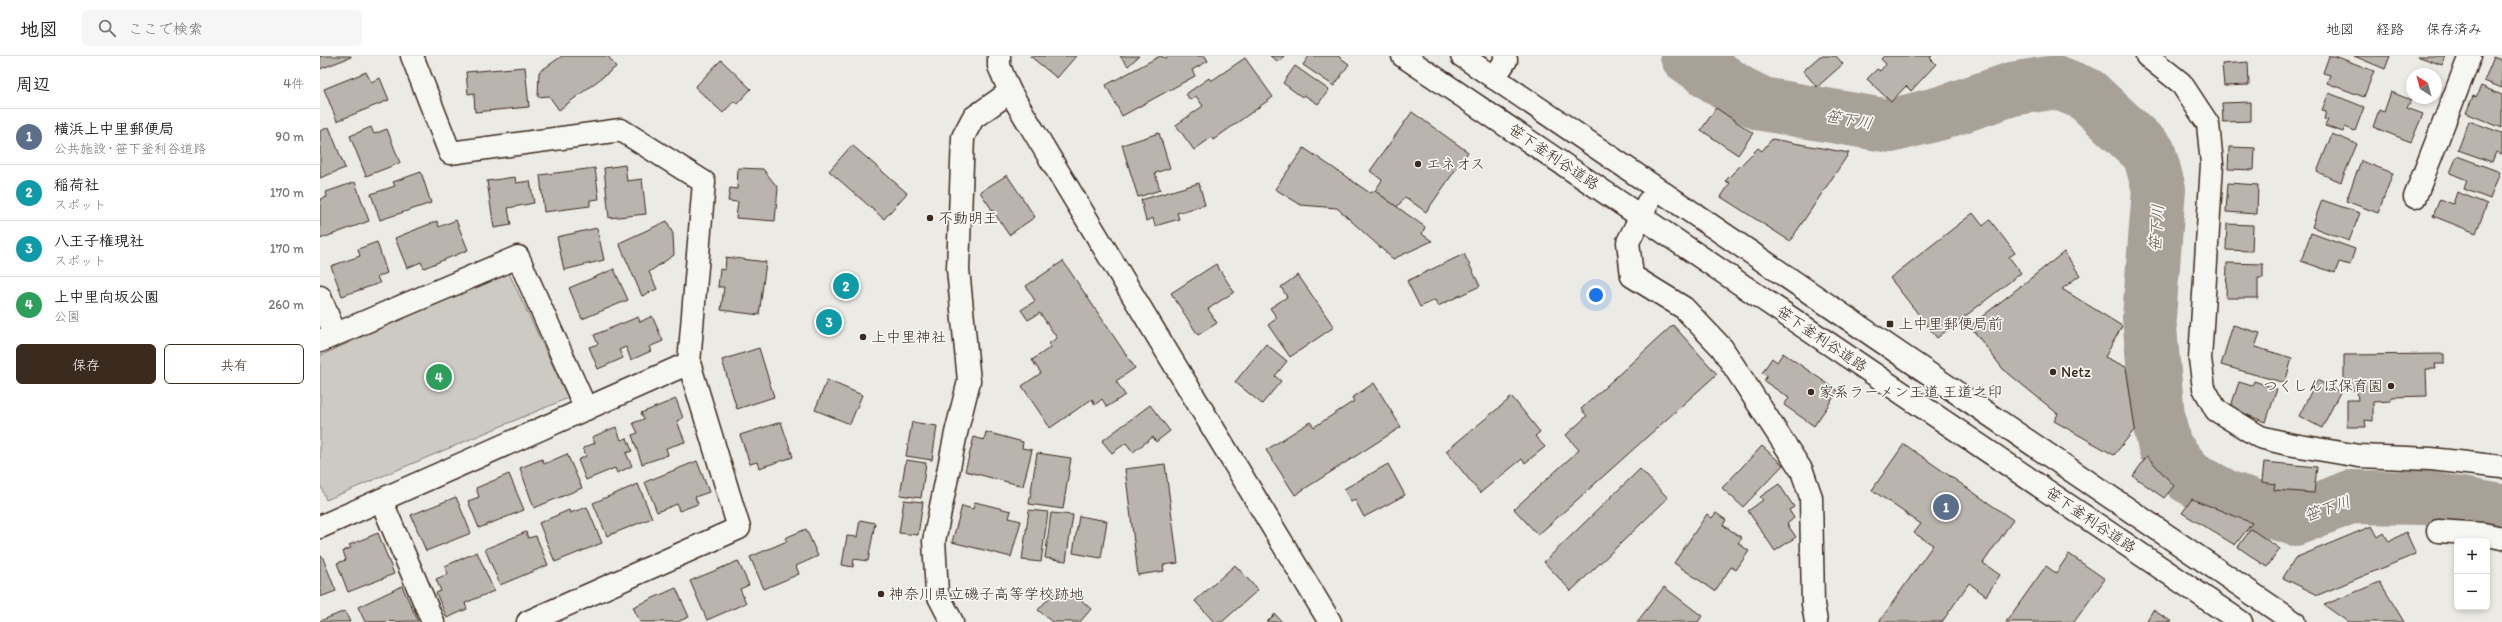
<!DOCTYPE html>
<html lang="ja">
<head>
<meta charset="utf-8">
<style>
	body { margin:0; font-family:Itim,"Klee One",sans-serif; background:#f6f6f6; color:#222 }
	.controls { position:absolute; right:12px; bottom:12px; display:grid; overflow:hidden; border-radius:6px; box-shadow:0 2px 6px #0003 }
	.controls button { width:36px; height:36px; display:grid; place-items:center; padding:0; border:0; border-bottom:1px solid #e0e0e0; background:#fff; color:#222; font:20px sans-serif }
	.compass { position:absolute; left:2086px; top:12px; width:36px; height:36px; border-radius:50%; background:#fff; box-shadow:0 2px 6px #0003; rotate:324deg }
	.you { position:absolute; left:1276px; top:239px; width:14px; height:14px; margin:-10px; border:3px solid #fff; border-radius:50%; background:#1a73e8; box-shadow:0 0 0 6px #1a73e833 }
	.badge { display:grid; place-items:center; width:26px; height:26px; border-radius:50%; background:#3b2a1e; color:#fff; font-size:13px; font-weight:700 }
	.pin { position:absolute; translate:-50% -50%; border:2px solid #fff; box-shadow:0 1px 4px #0006 }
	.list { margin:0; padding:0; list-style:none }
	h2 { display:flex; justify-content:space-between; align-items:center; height:52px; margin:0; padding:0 16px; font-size:17px }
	h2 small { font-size:13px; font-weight:400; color:#767676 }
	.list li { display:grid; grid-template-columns:26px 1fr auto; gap:12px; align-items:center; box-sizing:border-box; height:56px; padding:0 16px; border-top:1px solid #e0e0e0 }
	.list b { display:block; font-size:15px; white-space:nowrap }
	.list p { margin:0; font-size:13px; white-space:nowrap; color:#767676 }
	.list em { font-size:13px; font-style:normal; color:#767676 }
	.actions { display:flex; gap:8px; padding:12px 16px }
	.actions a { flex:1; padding:9px 0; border:1px solid #3b2a1e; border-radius:6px; text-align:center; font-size:14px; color:#3b2a1e }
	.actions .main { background:#3b2a1e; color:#fff }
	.icon { flex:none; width:22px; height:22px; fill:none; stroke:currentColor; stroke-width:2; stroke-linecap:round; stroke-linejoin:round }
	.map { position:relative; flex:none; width:2182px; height:566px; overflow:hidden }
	header { display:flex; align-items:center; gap:24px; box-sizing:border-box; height:56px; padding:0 20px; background:#fff; border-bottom:1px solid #e0e0e0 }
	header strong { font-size:19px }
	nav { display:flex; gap:22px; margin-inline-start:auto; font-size:14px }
	.search { width:280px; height:36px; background:#f6f6f6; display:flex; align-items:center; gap:10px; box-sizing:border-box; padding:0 14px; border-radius:6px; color:#767676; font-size:15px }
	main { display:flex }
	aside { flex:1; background:#fff }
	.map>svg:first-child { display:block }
	.green { fill:#cdcac4; stroke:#847a71 }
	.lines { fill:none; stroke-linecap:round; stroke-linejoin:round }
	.river { stroke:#a8a198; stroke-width:54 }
	.building { fill:#bab4ae; stroke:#3b2a1e }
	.minor-casing { stroke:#3b2a1e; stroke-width:25 }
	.minor { stroke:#f6f6f2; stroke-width:22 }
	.poi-dot { fill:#3b2a1e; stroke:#f6f6f2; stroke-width:1.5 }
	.labels { text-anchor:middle; stroke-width:3.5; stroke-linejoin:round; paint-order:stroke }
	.street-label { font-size:15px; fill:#3b2a1e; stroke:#f6f6f2 }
	.poi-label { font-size:15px; fill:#3b2a1e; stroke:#f6f6f2; text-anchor:start }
	.water-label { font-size:16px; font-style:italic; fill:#615449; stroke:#f6f6f2 }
</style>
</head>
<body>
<header>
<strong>地図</strong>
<div class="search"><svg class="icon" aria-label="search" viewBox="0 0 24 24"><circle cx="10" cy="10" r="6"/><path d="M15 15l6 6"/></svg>ここで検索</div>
<nav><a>地図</a><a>経路</a><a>保存済み</a></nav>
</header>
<main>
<aside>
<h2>周辺<small>4件</small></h2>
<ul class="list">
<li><span class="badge" style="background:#5c6f8a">1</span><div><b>横浜上中里郵便局</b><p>公共施設 · 笹下釜利谷道路</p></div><em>90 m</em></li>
<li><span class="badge" style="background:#0f9aa8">2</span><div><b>稲荷社</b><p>スポット</p></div><em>170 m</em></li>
<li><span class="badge" style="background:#0f9aa8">3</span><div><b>八王子権現社</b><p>スポット</p></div><em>170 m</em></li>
<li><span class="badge" style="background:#2e9e5b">4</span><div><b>上中里向坂公園</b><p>公園</p></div><em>260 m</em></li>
</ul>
<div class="actions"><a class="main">保存</a><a>共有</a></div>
</aside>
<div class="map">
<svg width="2182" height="566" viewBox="0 0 2182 566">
	<rect width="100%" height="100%" fill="#ebeae5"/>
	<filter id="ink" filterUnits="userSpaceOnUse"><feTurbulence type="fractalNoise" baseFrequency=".025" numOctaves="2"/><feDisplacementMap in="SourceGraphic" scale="8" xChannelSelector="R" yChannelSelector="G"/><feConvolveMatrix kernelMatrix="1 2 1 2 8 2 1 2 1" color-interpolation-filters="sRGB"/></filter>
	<g filter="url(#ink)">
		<path class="green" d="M187 213 248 342 6 444 0 428V300Z"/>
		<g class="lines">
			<path class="river" d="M1367 0 1418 36 1442 48 1570 70 1621 57 1692 33 1736 26 1766 38 1829 97 1839 133 1829 261 1838 361 1845 391 1869 421 1908 442 1975 463 2030 441 2107 442 2182 455"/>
		</g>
		<g class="building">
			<path d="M0 0H31V1L0 13Z"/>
			<path d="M242 0H288L296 11 239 54 229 40 218 41 219 16Z"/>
			<path d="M710 0H756L737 22Z"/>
			<path d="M800 0H819L808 10Z"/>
			<path d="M840 0 845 2 849 0H885L888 5 872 14 875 20 802 60 786 29Z"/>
			<path d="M950 0H964L959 6Z"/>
			<path d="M989 0H1018L1029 8 1014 30 983 9Z"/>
			<path d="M1500 0H1516L1523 8 1497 31 1483 15Z"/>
			<path d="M1564 0H1612L1610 2 1616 8 1591 35 1586 30 1571 46 1547 23 1557 13 1560 15 1566 8 1561 3Z"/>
			<path d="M2009 0H2015L2054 15 2044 41 2007 27 2010 19 2003 17Z"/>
			<path d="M2034 0H2070L2065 13Z"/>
			<path d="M2097 0H2126L2122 9Z"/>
			<path d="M2174 1 2182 4V32L2164 25Z"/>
			<path d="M925 2 953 41 893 84 892 81 874 94 856 69 883 50 876 40 870 44 866 38 889 22 891 25Z"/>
			<path d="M401 4 431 33 417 48 414 45 403 57 375 31Z"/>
			<path d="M1928 6 1929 29 1904 30 1902 8Z"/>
			<path d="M975 10 1009 34 998 48 984 39 982 41 963 27Z"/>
			<path d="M205 11 209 51 155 56 154 37 148 38 146 16Z"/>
			<path d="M46 16 51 26 60 22 69 44 17 65 4 33Z"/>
			<path d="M2161 30 2182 39V72L2146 57 2153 40 2156 41Z"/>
			<path d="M2071 36 2091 44 2087 52 2103 58 2091 86 2053 71 2059 54 2064 56Z"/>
			<path d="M2009 37 2044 51 2035 75 2025 71 2023 76 2005 70 2008 64 2004 63 2006 55 2002 54Z"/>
			<path d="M1931 46V65L1903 66 1902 47Z"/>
			<path d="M1396 52 1433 77 1418 99 1381 74Z"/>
			<path d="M1092 56 1148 96 1106 156 1085 141 1077 151 1055 135 1062 124 1050 115Z"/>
			<path d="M2149 65 2182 77V98L2176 96 2172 106 2138 94Z"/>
			<path d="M9 71 25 112 0 122V75Z"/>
			<path d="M51 71 54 78 67 73 80 107 46 120 30 80Z"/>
			<path d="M839 77 850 112 835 117 840 134 818 141 802 89Z"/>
			<path d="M2012 78 2037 88 2021 126 1997 116Z"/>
			<path d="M1452 83 1529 97 1470 185 1401 141 1410 127 1405 125 1438 92 1442 95Z"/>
			<path d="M532 89 587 137 564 163 509 115Z"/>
			<path d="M1909 91 1935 92 1934 114 1908 113Z"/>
			<path d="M984 92 1050 137 1055 135 1105 171 1102 178 1112 185 1073 203 1017 152 981 149 955 133Z"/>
			<path d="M2137 100 2180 116 2170 143 2144 133 2147 124 2130 117Z"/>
			<path d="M2041 105 2073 117 2058 157 2026 145Z"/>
			<path d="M305 109 307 125 322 123 326 158 289 162 284 112Z"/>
			<path d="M275 112 279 143 270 144V150L224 156 220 119Z"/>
			<path d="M418 112 443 113 458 132 455 165 416 162 418 146 408 145 410 132 417 133Z"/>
			<path d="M101 116 111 147 60 164 51 138 75 130 73 126Z"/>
			<path d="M687 119 715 161 689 179 660 136Z"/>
			<path d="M195 121 196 127 210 125 214 147 188 152 191 169 174 172 167 125Z"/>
			<path d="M35 126 49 165 0 183V143L7 141 6 136Z"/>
			<path d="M879 127 885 149 857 157 859 163 835 170 833 162 826 165 821 144Z"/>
			<path d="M1908 127 1938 129 1937 158 1906 156Z"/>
			<path d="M2137 136 2167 148 2156 177 2113 160 2120 143 2133 148Z"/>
			<path d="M2002 144 2040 157 2029 185 1992 171Z"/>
			<path d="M1653 157 1663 170 1670 164 1695 197 1689 201 1701 217 1617 282 1570 222Z"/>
			<path d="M136 164 148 194 104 212 101 206 87 212 75 182 117 165 119 171Z"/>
			<path d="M347 165 353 178 354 199 329 216 337 233 322 240 299 187Z"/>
			<path d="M1907 168 1933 169 1932 195 1906 194Z"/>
			<path d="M277 172 284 204 244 214 237 181Z"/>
			<path d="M1991 177 2035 193 2030 209 2019 206 2015 217 1981 205Z"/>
			<path d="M57 186 67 217 57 221 60 227 22 240 11 210 40 200 38 193Z"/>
			<path d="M1744 196 1760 219 1742 233 1802 270 1785 301 1806 311 1815 373 1794 399 1734 365 1738 358 1683 313 1650 270Z"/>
			<path d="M1144 198 1160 230 1118 250 1115 244 1100 251 1087 225Z"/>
			<path d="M406 201 446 206 439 259 401 254 404 231H398L400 213 405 214Z"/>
			<path d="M743 205 815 312 796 325 805 339 787 351 782 343 775 349 772 343 730 372 702 330 721 317 712 304 731 291 728 288 737 282 720 257 708 264 701 254 715 245 706 230Z"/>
			<path d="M1907 207 1943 208V222H1938V242H1906Z"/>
			<path d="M896 208 914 236 888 253 897 267 878 279 851 237Z"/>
			<path d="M294 213 308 244 262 263 249 232Z"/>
			<path d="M978 219 1014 271 970 301 948 269 957 262 950 252 967 241 961 231Z"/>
			<path d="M332 260 343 285 329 291 331 295 311 304 306 291 299 294 303 302 278 313 269 291 278 288 274 279 318 261 320 266Z"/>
			<path d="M1353 269 1397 318 1218 479 1194 453 1259 394 1246 379 1267 360 1261 353Z"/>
			<path d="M1913 269 1940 277 1935 291 1972 302 1965 327 1901 309Z"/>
			<path d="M946 288 967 305 955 320 961 325 942 348 915 326Z"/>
			<path d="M439 292 454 341 417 353 402 304Z"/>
			<path d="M1463 297 1518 335 1494 370 1464 349 1469 342 1444 325 1447 320 1442 317 1452 302 1457 306Z"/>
			<path d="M2124 298V308H2115L2116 313H2106L2107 340 2071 341V345L2053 346V365L2045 364 2046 371H2027V344H2038L2037 334H2024V299Z"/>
			<path d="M507 324 542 339 530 368 495 354Z"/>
			<path d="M1997 324 2020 336 2002 372 1979 360Z"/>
			<path d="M1934 325 1957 333 1946 366 1910 353 1919 326 1932 330Z"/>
			<path d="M1054 327 1081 371 975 439 946 394 990 366 994 371 1034 345 1032 342Z"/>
			<path d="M1192 341 1220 376 1215 380 1225 391 1205 407 1202 403 1160 437 1126 395Z"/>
			<path d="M356 343 363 362 357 365 365 386 346 392 348 399 322 408 312 379 318 377 313 367 324 363 321 357Z"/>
			<path d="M830 349 850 375 836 386 833 381 813 396 806 387 792 397 782 385Z"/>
			<path d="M461 366 473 401 439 412 437 406 430 408 420 379Z"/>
			<path d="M592 366 617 370 612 404 586 400Z"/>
			<path d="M296 371 301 384 307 382 312 395 306 397 312 410 297 417 295 412 266 424 258 404 266 400 263 392 275 387 272 381Z"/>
			<path d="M666 376 703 386 702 392 712 394 703 430 645 415 654 381 664 384Z"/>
			<path d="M1584 388 1693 464 1663 507 1680 519 1666 540 1649 527 1622 566H1559L1613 489 1594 477 1601 468 1552 434Z"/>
			<path d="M1442 390 1463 409 1423 451 1402 432Z"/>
			<path d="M717 397 751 402 743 453 709 448Z"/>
			<path d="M247 398 262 432 214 452 200 412 222 403 224 408Z"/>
			<path d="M1827 400 1854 430 1844 442 1813 420Z"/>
			<path d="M586 404 606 407 601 442 580 439Z"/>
			<path d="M377 405 389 436 375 441 378 448 359 455 357 448 337 456 325 426Z"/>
			<path d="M1944 406 1997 411 1994 437 1954 434 1955 428 1942 426Z"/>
			<path d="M845 408 858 507 843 509 844 515 818 519 805 413Z"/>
			<path d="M1068 408 1085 439 1044 461 1035 444 1031 446 1024 433Z"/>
			<path d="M1320 413 1348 442 1251 535 1224 506Z"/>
			<path d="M189 418 204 454 159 472 148 445 159 441 156 432Z"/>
			<path d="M318 428 332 462 287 480 273 447Z"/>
			<path d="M1459 428 1474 451 1469 454 1474 462 1467 468 1476 481 1455 495 1428 455 1443 444 1440 441Z"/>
			<path d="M136 441 151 477 106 495 91 459Z"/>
			<path d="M1872 443 1932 467 1915 489 1862 457Z"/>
			<path d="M584 444 603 446 598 479 579 477Z"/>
			<path d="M655 446 691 455 689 462 701 465 691 501 632 486 642 450 653 453Z"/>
			<path d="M267 451 282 487 235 506 219 467 249 454 250 457Z"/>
			<path d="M709 454 728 456 721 506 702 504Z"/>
			<path d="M731 457 753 459 746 505 725 502Z"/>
			<path d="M1396 457 1406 464 1403 469 1422 482 1418 487 1429 495 1416 514 1411 511 1395 535 1354 507 1387 458 1392 462Z"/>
			<path d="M759 460 787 465 781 502 753 497Z"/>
			<path d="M540 464 555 467 548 505 534 503 533 511 522 509 527 480 537 481Z"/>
			<path d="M2052 470 2058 481 2064 477 2069 486 2086 476 2096 498 1998 539 1963 522 1975 502Z"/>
			<path d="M486 473 498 500 476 510 479 518 444 533 430 501 467 485 465 482Z"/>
			<path d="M1931 473 1960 493 1947 511 1918 491Z"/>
			<path d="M206 476 208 482 216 480 228 509 180 529 165 493Z"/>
			<path d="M58 477 74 518 28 536 17 507 26 504 23 495 31 492 29 489Z"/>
			<path d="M157 496 174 535 145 547 147 553 127 562 116 537 121 535 116 523 128 518 125 510Z"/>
			<path d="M1749 498 1785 523 1754 566H1686L1726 510 1736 517Z"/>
			<path d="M2 500 16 535 0 541V501Z"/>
			<path d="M418 505 429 529 420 533 426 547 387 564 370 525Z"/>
			<path d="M915 509 938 534 902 566H894L875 545Z"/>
			<path d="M2060 526 2084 566H2028L2004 549Z"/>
			<path d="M82 530 98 565 45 566 38 551Z"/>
			<path d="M1344 531 1382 560 1378 566H1317Z"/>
			<path d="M356 532 369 561 357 566H320L313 551Z"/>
			<path d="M738 532 746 539 750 534 771 553 760 566H732L718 554Z"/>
			<path d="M1833 554 1852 566H1826Z"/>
			<path d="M25 555 30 566H0V565Z"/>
			<path d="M955 558 962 566H947Z"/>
		</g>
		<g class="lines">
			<defs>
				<g id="minor">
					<path d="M92 0 130 97 301 74 384 126 369 307"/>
					<path d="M679 0V10L690 36 1010 566"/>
					<path d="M1083 0 1921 566"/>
					<path d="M1142 0 1974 566"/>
					<path d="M1827 0 1861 27 1888 68 1892 108 1880 303 1884 332 1896 354 1940 381 1968 388 2039 400 2111 403 2182 411"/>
					<path d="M1174 22 1186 4 1185 0"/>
					<path d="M2095 141 2150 0"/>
					<path d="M1328 146 1308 186 1312 220 1364 252 1402 292 1482 415 1491 441 1493 548 1496 566"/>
					<path d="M0 241 15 278"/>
					<path d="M0 285 198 201 266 353"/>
					<path d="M61 444 113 566"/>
					<path d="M0 471 369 307 419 472 208 566"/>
					<path d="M2118 475 2163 478 2182 482"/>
					<path d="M632 566 617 537 614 485 636 377 649 325 638 213 643 81 653 62 690 36"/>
				</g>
			</defs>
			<use href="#minor" class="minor-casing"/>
			<use href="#minor" class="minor"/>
		</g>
	</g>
	<g class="poi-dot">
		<circle cx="1098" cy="108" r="4"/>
		<circle cx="610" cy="162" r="4"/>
		<rect x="1566" y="264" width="8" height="8" rx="2"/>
		<circle cx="543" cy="281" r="4"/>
		<circle cx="1733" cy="316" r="4"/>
		<circle cx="2071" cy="330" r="4"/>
		<circle cx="1491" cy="336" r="4"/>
		<circle cx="561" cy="538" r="4"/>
	</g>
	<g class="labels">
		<g class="street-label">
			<text transform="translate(1234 101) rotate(34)" y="5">笹下釜利谷道路</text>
			<text transform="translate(1502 283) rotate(34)" y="5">笹下釜利谷道路</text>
			<text transform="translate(1771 464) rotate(34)" y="5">笹下釜利谷道路</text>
		</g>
		<g class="poi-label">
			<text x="1106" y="113">エネオス</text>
			<text x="618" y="167">不動明王</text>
			<text x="1578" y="273">上中里郵便局前</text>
			<text x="551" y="286">上中里神社</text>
			<text x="1741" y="321">Netz</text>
			<text x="2063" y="335" text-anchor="end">つくしんぼ保育園</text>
			<text x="1499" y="341">家系ラーメン王道 王道之印</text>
			<text x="569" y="543">神奈川県立磯子高等学校跡地</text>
		</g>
		<g class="water-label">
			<text transform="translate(1529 63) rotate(10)" y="6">笹下川</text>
			<text transform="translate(1836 172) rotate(-86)" y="6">笹下川</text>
			<text transform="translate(2007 452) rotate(-19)" y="6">笹下川</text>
		</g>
	</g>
</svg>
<div class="controls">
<button>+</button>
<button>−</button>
</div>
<svg class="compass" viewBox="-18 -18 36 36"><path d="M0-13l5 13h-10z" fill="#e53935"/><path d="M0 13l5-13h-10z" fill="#767676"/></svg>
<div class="you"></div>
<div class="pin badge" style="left:1626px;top:451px;background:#5c6f8a">1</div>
<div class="pin badge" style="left:526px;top:230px;background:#0f9aa8">2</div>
<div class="pin badge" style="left:509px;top:266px;background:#0f9aa8">3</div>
<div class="pin badge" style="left:119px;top:321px;background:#2e9e5b">4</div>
</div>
</main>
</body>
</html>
